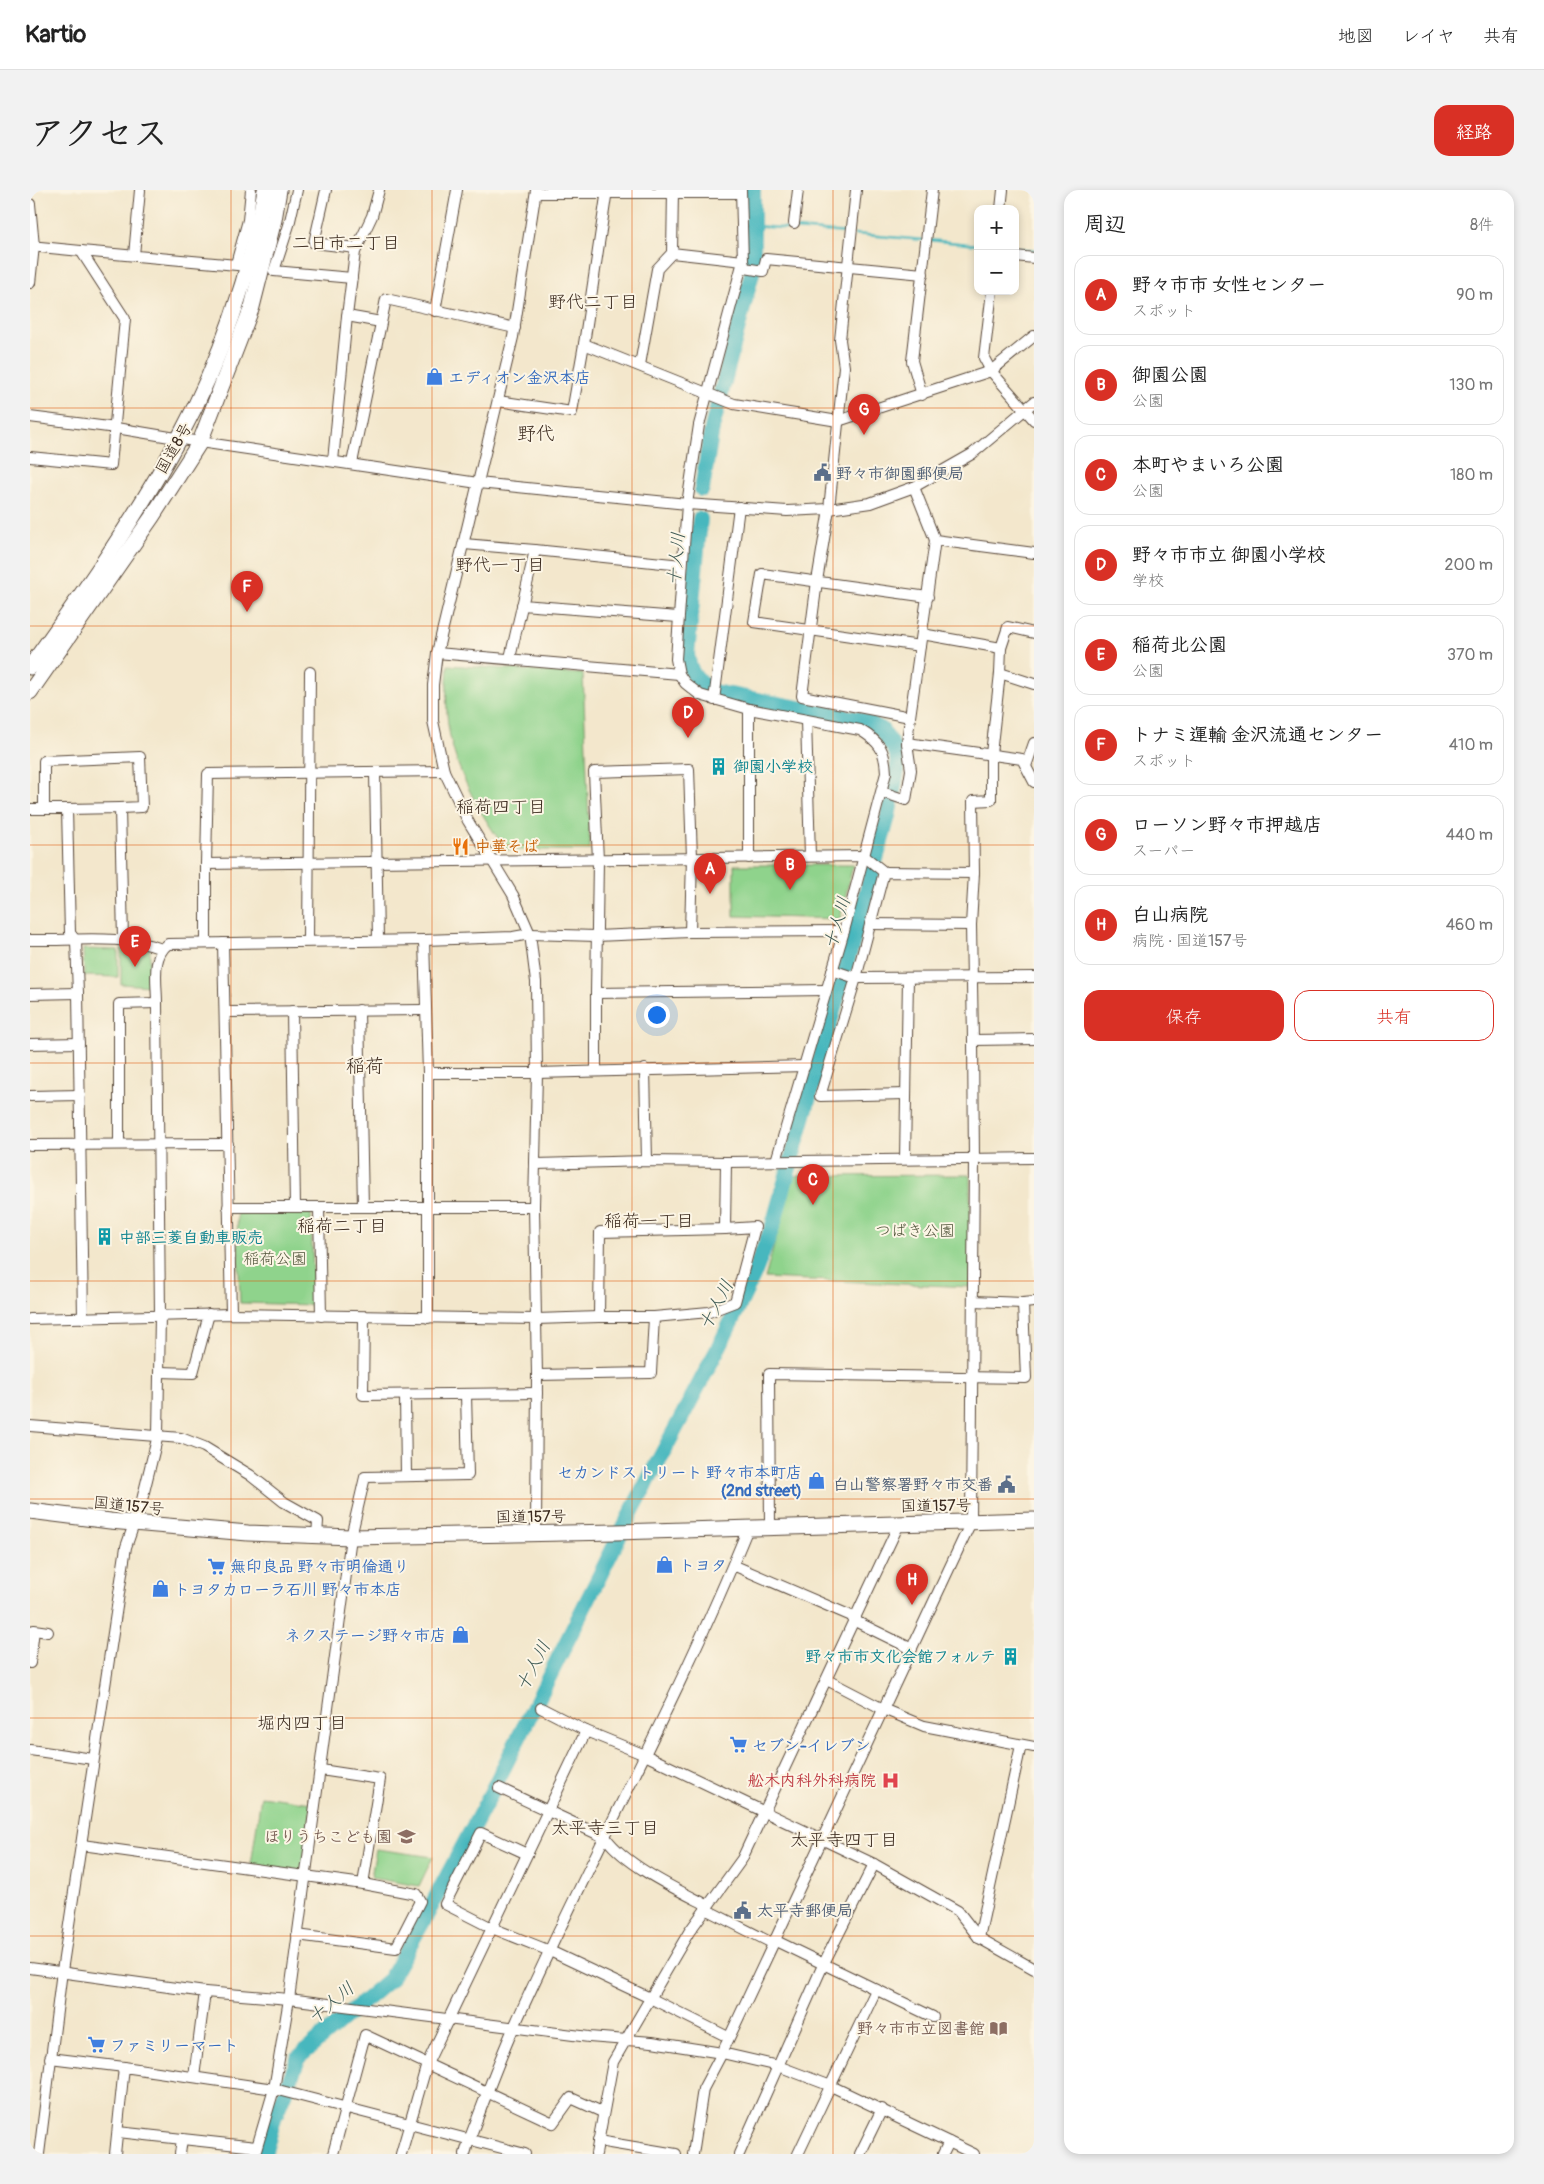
<!DOCTYPE html>
<html lang="ja">
<head>
<meta charset="utf-8">
<style>
	body { margin:0; font-family:Pangolin,"Klee One",sans-serif; background:#f2f2f2; color:#222 }
	.controls { position:absolute; right:15px; top:15px; display:grid; overflow:hidden; border-radius:10px; box-shadow:0 2px 8px #0003 }
	.controls button { width:45px; height:45px; display:grid; place-items:center; padding:0; border:0; border-bottom:1px solid #e0e0e0; background:#fff; color:#222; font:25px sans-serif }
	.you { position:absolute; left:626px; top:824px; width:18px; height:18px; margin:-12px; border:4px solid #fff; border-radius:50%; background:#1a73e8; box-shadow:0 0 0 8px #1a73e833 }
	.badge { display:grid; place-items:center; width:32px; height:32px; border-radius:50%; background:#d93025; color:#fff; font-size:16px; font-weight:700 }
	.pin { position:absolute; translate:-50% -41px; filter:drop-shadow(0 1px 2px #0008) }
	.pin::after { content:''; position:absolute; top:26px; width:18px; height:15px; background:inherit; clip-path:polygon(0 0,100% 0,50% 100%) }
	.list { margin:0; padding:0; list-style:none }
	h2 { display:flex; justify-content:space-between; align-items:center; height:65px; margin:0; padding:0 20px; font-size:21px }
	h2 small { font-size:16px; font-weight:400; color:#767676 }
	.list li { display:grid; grid-template-columns:32px 1fr auto; gap:15px; align-items:center; box-sizing:border-box; height:80px; margin:0 10px 10px; padding:0 10px; border:1px solid #e0e0e0; border-radius:15px }
	.list b { display:block; font-size:19px; white-space:nowrap }
	.list p { margin:0; font-size:16px; white-space:nowrap; color:#767676 }
	.list em { font-size:16px; font-style:normal; color:#767676 }
	.actions { display:flex; gap:10px; padding:15px 20px }
	.actions a { flex:1; padding:11px 0; border:1px solid #d93025; border-radius:15px; text-align:center; font-size:18px; color:#d93025 }
	.actions .main { background:#d93025; color:#fff }
	.map { position:relative; flex:none; width:1004px; height:1964px; overflow:hidden; border-radius:15px }
	header { display:flex; align-items:center; gap:30px; box-sizing:border-box; height:70px; padding:0 25px; background:#fff; border-bottom:1px solid #e0e0e0 }
	header strong { font-size:24px }
	nav { display:flex; gap:28px; margin-inline-start:auto; font-size:18px }
	.intro { display:flex; align-items:center; justify-content:space-between; box-sizing:border-box; height:120px; padding:0 30px }
	h1 { margin:0; font-size:35px }
	.button { padding:12px 22px; border-radius:15px; background:#d93025; color:#fff; font-size:18px; font-weight:700 }
	main { display:flex; gap:30px; padding:0 30px }
	aside { flex:1; background:#fff; border-radius:15px; box-shadow:0 2px 8px #0003 }
	.map>svg:first-child { display:block }
	.green { fill:#8fd38c; stroke:#657e55 }
	.lines { fill:none; stroke-linecap:round; stroke-linejoin:round }
	.stream { stroke:#47b7be; stroke-width:2.5 }
	.river { stroke:#47b7be; stroke-width:16 }
	.minor-casing { stroke:#574638; stroke-width:12 }
	.highway-casing { stroke:#574638; stroke-width:17 }
	.minor { stroke:#fff; stroke-width:10 }
	.highway { stroke:#fff; stroke-width:15 }
	.grid { fill:none; stroke:#df570d; stroke-width:1; stroke-opacity:0.55 }
	.labels { text-anchor:middle; stroke-width:4; stroke-linejoin:round; paint-order:stroke }
	.shop-label { font-size:16px; font-weight:bold; fill:#366cbe; stroke:#fcf5e5; text-anchor:start }
	.street-label { font-size:16px; fill:#3b2a1e; stroke:#fcf5e5 }
	.service-label { font-size:16px; font-weight:bold; fill:#4e5e75; stroke:#fcf5e5; text-anchor:start }
	.culture-label { font-size:16px; font-weight:bold; fill:#0d838f; stroke:#fcf5e5; text-anchor:start }
	.food-label { font-size:16px; font-weight:bold; fill:#c56008; stroke:#fcf5e5; text-anchor:start }
	.park-label { font-size:16px; fill:#50543a; stroke:#fcf5e5 }
	.health-label { font-size:16px; font-weight:bold; fill:#be3a42; stroke:#fcf5e5; text-anchor:end }
	.education-label { font-size:16px; font-weight:bold; fill:#785e54; stroke:#fcf5e5; text-anchor:end }
	.neighbourhood-label { font-size:18px; fill:#3b2a1e; stroke:#fcf5e5 }
	.water-label { font-size:18px; font-style:italic; fill:#3f5b56; stroke:#fcf5e5 }
	.quarter-label { font-size:19px; fill:#3b2a1e; stroke:#fcf5e5 }
</style>
</head>
<body>
<header>
<strong>Kartio</strong>
<nav><a>地図</a><a>レイヤ</a><a>共有</a></nav>
</header>
<div class="intro"><h1>アクセス</h1><a class="button">経路</a></div>
<main>
<div class="map">
<svg width="1004" height="1964" viewBox="0 0 1004 1964">
	<rect width="100%" height="100%" fill="#fcf5e5"/>
	<filter id="ink" filterUnits="userSpaceOnUse"><feTurbulence type="fractalNoise" baseFrequency=".02" numOctaves="2"/><feDisplacementMap in="SourceGraphic" scale="10" xChannelSelector="R" yChannelSelector="G"/><feConvolveMatrix kernelMatrix="1 2 1 2 8 2 1 2 1" color-interpolation-filters="sRGB"/></filter>
	<filter id="wash" filterUnits="userSpaceOnUse"><feTurbulence type="fractalNoise" baseFrequency=".0096" numOctaves="4" result="noise"/><feDisplacementMap in="SourceGraphic" scale="20" xChannelSelector="R" yChannelSelector="G"/><feGaussianBlur stdDeviation="1.12" result="paint"/><feColorMatrix in="noise" values="0 0 0 0 0 0 0 0 0 0 0 0 0 0 0 0 0 1.4 0 .05"/><feComposite in="paint" operator="in"/></filter>
	<g filter="url(#wash)">
		<rect width="100%" height="100%" fill="#f3e7cc"/>
		<g class="green">
			<path d="M418 475 553 484 560 660H476C448 620 420 574 417 524 416 508 417 491 418 475Z"/>
			<path d="M704 675H823L810 729 704 726Z"/>
			<path d="M53 759 88 760V787L54 786Z"/>
			<path d="M91 759H120V796L91 794Z"/>
			<path d="M940 985 941 1097 735 1088 763 986Z"/>
			<path d="M207 1023H281L284 1115 210 1113Z"/>
			<path d="M231 1606 282 1613 272 1683 221 1675Z"/>
			<path d="M346 1659 403 1667 389 1696 341 1688Z"/>
		</g>
		<g class="lines">
			<g class="stream">
				<path d="M724 36 819 43"/>
				<path d="M825 44 894 50"/>
				<path d="M899 50 948 55"/>
				<path d="M985 58 1004 60"/>
			</g>
			<g class="river">
				<path d="M672 299 682 238 723 79V0"/>
				<path d="M234 1964 244 1928 269 1867 360 1789 396 1726 457 1611 604 1317 691 1153 724 1084 743 1035 858 626 868 576 867 563 851 539 828 529 684 502C667 491 660 486 657 464L670 329"/>
			</g>
		</g>
	</g>
	<g filter="url(#ink)">
		<g class="lines">
			<defs>
				<g id="minor">
					<path d="M267 0 259 35 244 81 322 88"/>
					<path d="M296 0 284 53 326 58"/>
					<path d="M349 0 342 26 325 62 317 126 351 132"/>
					<path d="M711 0 713 71 669 235 657 314 646 469 649 484 655 493 670 505 719 519 830 540C850 552 855 560 856 583L814 741 746 971"/>
					<path d="M826 0 810 150 814 177 799 319 787 391 772 506 880 527 877 553 881 580 876 610 852 602"/>
					<path d="M506 3H711"/>
					<path d="M0 14 4 56 0 93"/>
					<path d="M971 19 973 0"/>
					<path d="M764 33 768 0"/>
					<path d="M0 56 51 61"/>
					<path d="M642 63 713 71 715 78 733 81 736 69 893 84"/>
					<path d="M104 65 110 0"/>
					<path d="M985 66 1004 68"/>
					<path d="M206 74 218 30 221 0"/>
					<path d="M405 121 427 0"/>
					<path d="M1004 146 961 181 1004 230"/>
					<path d="M554 154 577 0"/>
					<path d="M610 175 627 79 642 63 643 0"/>
					<path d="M892 205 882 171 902 0"/>
					<path d="M468 211 542 222 554 154 704 214 808 231 961 181 954 168 962 101"/>
					<path d="M0 227 86 238 170 252 448 293 657 314 757 321 799 319 840 313 884 297 942 264 1004 212"/>
					<path d="M0 267 81 275 95 129 51 61 218 76"/>
					<path d="M303 271 317 126"/>
					<path d="M322 273 356 109 485 138"/>
					<path d="M884 297 905 350 1004 363"/>
					<path d="M434 354 505 360"/>
					<path d="M492 415 648 427"/>
					<path d="M1004 443 978 437 971 458 970 483 1004 494"/>
					<path d="M892 444 971 458"/>
					<path d="M890 456 724 432 732 384 898 407"/>
					<path d="M407 463 649 484"/>
					<path d="M480 468 505 360 652 375"/>
					<path d="M684 510 709 317"/>
					<path d="M719 519V668"/>
					<path d="M880 527 905 350"/>
					<path d="M776 530 780 666"/>
					<path d="M877 553 992 569 1004 592"/>
					<path d="M996 576 1004 553"/>
					<path d="M345 582 348 750"/>
					<path d="M0 619H37"/>
					<path d="M14 619V571L110 567 112 617 90 618"/>
					<path d="M176 674 178 584 414 581"/>
					<path d="M840 734 941 735"/>
					<path d="M0 750C41 751 94 744 132 759"/>
					<path d="M394 750 398 883V1128"/>
					<path d="M278 751 280 482"/>
					<path d="M176 753V674L834 666 854 682"/>
					<path d="M193 753 201 1124"/>
					<path d="M802 780 826 788 1004 787"/>
					<path d="M566 803 568 670 564 582 659 579 662 668 660 742"/>
					<path d="M0 804 48 803"/>
					<path d="M329 820 333 1017"/>
					<path d="M262 821 265 1017"/>
					<path d="M196 822 394 820"/>
					<path d="M943 850 941 735 944 683 943 611 961 610V564L970 483"/>
					<path d="M0 854 49 853"/>
					<path d="M615 879 617 971"/>
					<path d="M566 880V803L796 800"/>
					<path d="M398 883H507L775 876"/>
					<path d="M876 904 790 906 826 788 854 682 944 683"/>
					<path d="M0 906 50 905"/>
					<path d="M89 954V814L127 813"/>
					<path d="M0 955 198 954"/>
					<path d="M875 969 878 788"/>
					<path d="M506 974 617 971 696 972 1004 968"/>
					<path d="M198 1017H504"/>
					<path d="M289 1017 291 1126"/>
					<path d="M943 1111 993 1113"/>
					<path d="M334 1127 333 1205 507 1203"/>
					<path d="M624 1127 679 1122 705 1112 725 1037 695 1039"/>
					<path d="M53 1128 48 803 46 751 40 743 37 619 90 618 93 750"/>
					<path d="M0 1129 201 1124 506 1129 569 1127"/>
					<path d="M130 1182 163 1183 179 1124"/>
					<path d="M507 1185 621 1183 624 1127H569L570 1042 695 1039 696 972"/>
					<path d="M375 1206 376 1286"/>
					<path d="M0 1236 151 1248 174 1257 220 1285 254 1312 288 1331 287 1346"/>
					<path d="M740 1337 739 1184 996 1188 993 1113 1004 1112"/>
					<path d="M506 1343 507 1185 504 1017 507 883 506 792 500 744 483 705 438 631 414 581 403 531V495L407 463 483 147 506 0"/>
					<path d="M703 1375 826 1428"/>
					<path d="M825 1431 882 1459"/>
					<path d="M0 1473 4 1440 18 1442"/>
					<path d="M797 1490 853 1519 894 1536 1004 1557"/>
					<path d="M511 1518 556 1541"/>
					<path d="M0 1560 63 1569"/>
					<path d="M291 1580 350 1589 333 1694"/>
					<path d="M469 1598 576 1648C597 1676 646 1699 677 1715"/>
					<path d="M52 1655 333 1694 386 1704 390 1711 366 1758 267 1745"/>
					<path d="M497 1664 451 1643 415 1714 462 1738 520 1761 620 1808 698 1847"/>
					<path d="M675 1719 742 1753"/>
					<path d="M949 1748 991 1555"/>
					<path d="M744 1750 903 1827"/>
					<path d="M0 1778 175 1802 259 1809 559 1847 622 1852 692 1863 748 1876 801 1896 944 1964"/>
					<path d="M20 1868 94 1877"/>
					<path d="M164 1887 175 1802"/>
					<path d="M88 1942 226 1957"/>
					<path d="M568 1951 646 1964"/>
					<path d="M9 1964 32 1781 96 1357 111 1314 128 1245 130 1125 127 813C127 793 121 767 138 754L394 750 483 747 500 744 566 746 660 742 814 741"/>
					<path d="M85 1964 94 1877 244 1899 495 1964"/>
					<path d="M150 1964 152 1949"/>
					<path d="M225 1964 244 1899 259 1809 321 1347 335 1287 438 1285 436 1204"/>
					<path d="M303 1964 335 1845 523 1933 541 1908 572 1922"/>
					<path d="M371 1964 397 1874 556 1541 615 1565 844 1674 928 1721 949 1748 1004 1779"/>
					<path d="M435 1964 439 1950C454 1912 467 1874 484 1837 559 1670 649 1508 718 1338"/>
					<path d="M566 1964 583 1872 659 1742 712 1669 869 1334"/>
					<path d="M663 1964 673 1899 692 1863 941 1332 944 969 943 850 1004 849"/>
					<path d="M709 1964 793 1775 844 1674"/>
					<path d="M768 1964 846 1800"/>
					<path d="M830 1964 852 1919"/>
					<path d="M913 1964 919 1952"/>
				</g>
				<g id="highway">
					<path d="M0 477C53 403 107 327 150 246 190 172 221 82 235 0"/>
					<path d="M0 502 122 327 170 252 222 117 244 30 249 0"/>
					<path d="M0 1321 80 1331 218 1343 321 1347 586 1342 1004 1330"/>
				</g>
			</defs>
			<use href="#minor" class="minor-casing"/>
			<use href="#highway" class="highway-casing"/>
			<use href="#minor" class="minor"/>
			<use href="#highway" class="highway"/>
		</g>
	</g>
	<path class="grid" d="M201 0V1964M402 0V1964M602 0V1964M803 0V1964M0 218H1004M0 436H1004M0 655H1004M0 873H1004M0 1091H1004M0 1309H1004M0 1528H1004M0 1746H1004"/>
	<defs>
		<symbol id="shop-bare" viewBox="-9 -9 18 18"><path d="M-5-2.5h2.3a2.7 3.5 0 0 1 5.4 0H5L5.5 6h-11ZM-1.5-2.5h3a1.5 2.3 0 0 0-3 0Z" fill="#3f7fe0" stroke="#fcf5e5" stroke-width="2.5" paint-order="stroke"/></symbol>
		<symbol id="civic-bare" viewBox="-9 -9 18 18"><path d="M-.6-6.5H3V-4.5H.6V-3L4-1V1h2V6H-6V1h2V-1L-.6-3ZM-1.2 2.5V6h2.4V2.5Z" fill="#5c6f8a" stroke="#fcf5e5" stroke-width="2.5" paint-order="stroke"/></symbol>
		<symbol id="building-bare" viewBox="-9 -9 18 18"><path d="M-4-6H4V6H1V3H-1V6H-4ZM-2.5-4.3h1.7v1.8h-1.7ZM.8-4.3h1.7v1.8H.8ZM-2.5-1h1.7V.8h-1.7ZM.8-1h1.7V.8H.8Z" fill="#0f9aa8" stroke="#fcf5e5" stroke-width="2.5" paint-order="stroke"/></symbol>
		<symbol id="restaurant-bare" viewBox="-9 -9 18 18"><path d="M-5-6h1v4h1v-4h1v4h1v-4h1v5L-1.5 .5V6h-2V.5L-5-1ZM5-6V6H3V1.5H1.5Q1.5-4 5-6Z" fill="#e8710a" stroke="#fcf5e5" stroke-width="2.5" paint-order="stroke"/></symbol>
		<symbol id="supermarket-bare" viewBox="-9 -9 18 18"><path d="M-6-5.5h2.5l.6 2H6L4.5 2H-2.5L-4.4-4H-6ZM-1.5 3.2a1.3 1.3 0 1 0 .1 0ZM3 3.2a1.3 1.3 0 1 0 .1 0Z" fill="#3f7fe0" stroke="#fcf5e5" stroke-width="2.5" paint-order="stroke"/></symbol>
		<symbol id="hospital-bare" viewBox="-9 -9 18 18"><path d="M-5-5h3v3.5h4V-5h3V5h-3V1.5h-4V5h-3Z" fill="#e0444e" stroke="#fcf5e5" stroke-width="2.5" paint-order="stroke"/></symbol>
		<symbol id="school-bare" viewBox="-9 -9 18 18"><path d="M0-5L7-2L0 1L-7-2ZM-4 1L0 2.5L4 1V4Q0 6-4 4Z" fill="#8d6e63" stroke="#fcf5e5" stroke-width="2.5" paint-order="stroke"/></symbol>
		<symbol id="library-bare" viewBox="-9 -9 18 18"><path d="M-6-4Q-3-5.5-.7-3.5V5Q-3 3-6 4ZM6-4Q3-5.5 .7-3.5V5Q3 3 6 4Z" fill="#8d6e63" stroke="#fcf5e5" stroke-width="2.5" paint-order="stroke"/></symbol>
	</defs>
	<g fill-rule="evenodd">
		<use href="#shop-bare" x="392" y="174" width="25" height="25"/>
		<use href="#civic-bare" x="780" y="270" width="25" height="25"/>
		<use href="#building-bare" x="676" y="564" width="25" height="25"/>
		<use href="#restaurant-bare" x="418" y="644" width="25" height="25"/>
		<use href="#building-bare" x="62" y="1034" width="25" height="25"/>
		<use href="#shop-bare" x="774" y="1278" width="25" height="25"/>
		<use href="#civic-bare" x="964" y="1282" width="25" height="25"/>
		<use href="#shop-bare" x="622" y="1362" width="25" height="25"/>
		<use href="#supermarket-bare" x="174" y="1364" width="25" height="25"/>
		<use href="#shop-bare" x="118" y="1386" width="25" height="25"/>
		<use href="#shop-bare" x="418" y="1432" width="25" height="25"/>
		<use href="#building-bare" x="968" y="1454" width="25" height="25"/>
		<use href="#supermarket-bare" x="696" y="1542" width="25" height="25"/>
		<use href="#hospital-bare" x="848" y="1578" width="25" height="25"/>
		<use href="#school-bare" x="364" y="1634" width="25" height="25"/>
		<use href="#civic-bare" x="700" y="1708" width="25" height="25"/>
		<use href="#library-bare" x="956" y="1826" width="25" height="25"/>
		<use href="#supermarket-bare" x="54" y="1842" width="25" height="25"/>
	</g>
	<g class="labels">
		<g class="shop-label">
			<text x="418" y="193">エディオン金沢本店</text>
			<text x="772" y="1288" text-anchor="end">セカンドストリート 野々市本町店<tspan x="772" dy="18">(2nd street)</tspan></text>
			<text x="649" y="1381">トヨタ</text>
			<text x="200" y="1382">無印良品 野々市明倫通り</text>
			<text x="144" y="1405">トヨタカローラ石川 野々市本店</text>
			<text x="416" y="1451" text-anchor="end">ネクステージ野々市店</text>
			<text x="722" y="1561">セブン-イレブン</text>
			<text x="80" y="1861">ファミリーマート</text>
		</g>
		<g class="street-label">
			<text transform="translate(143 258) rotate(-60)" y="6">国道8号</text>
			<text transform="translate(99 1315) rotate(6)" y="6">国道157号</text>
			<text transform="translate(906 1315) rotate(-1)" y="6">国道157号</text>
			<text transform="translate(501 1326) rotate(-1)" y="6">国道157号</text>
		</g>
		<g class="service-label">
			<text x="806" y="289">野々市御園郵便局</text>
			<text x="963" y="1300" text-anchor="end">白山警察署野々市交番</text>
			<text x="727" y="1726">太平寺郵便局</text>
		</g>
		<g class="culture-label">
			<text x="703" y="582">御園小学校</text>
			<text x="89" y="1053">中部三菱自動車販売</text>
			<text x="966" y="1472" text-anchor="end">野々市市文化会館フォルテ</text>
		</g>
		<g class="food-label">
			<text x="445" y="662">中華そば</text>
		</g>
		<g class="park-label">
			<text x="885" y="1046">つばき公園</text>
			<text x="245" y="1074">稲荷公園</text>
		</g>
		<g class="health-label">
			<text x="846" y="1596">舩木内科外科病院</text>
		</g>
		<g class="education-label">
			<text x="362" y="1652">ほりうちこども園</text>
			<text x="955" y="1844">野々市市立図書館</text>
		</g>
		<g class="neighbourhood-label">
			<text x="316" y="59">二日市二丁目</text>
			<text x="563" y="118">野代二丁目</text>
			<text x="470" y="381">野代一丁目</text>
			<text x="471" y="623">稲荷四丁目</text>
			<text x="619" y="1037">稲荷一丁目</text>
			<text x="312" y="1042">稲荷二丁目</text>
			<text x="272" y="1539">堀内四丁目</text>
			<text x="575" y="1644">太平寺三丁目</text>
			<text x="814" y="1656">太平寺四丁目</text>
		</g>
		<g class="water-label">
			<text transform="translate(646 369) rotate(-85)" y="6">十人川</text>
			<text transform="translate(807 733) rotate(-74)" y="6">十人川</text>
			<text transform="translate(686 1115) rotate(-63)" y="6">十人川</text>
			<text transform="translate(503 1476) rotate(-63)" y="6">十人川</text>
			<text transform="translate(301 1813) rotate(-40)" y="6">十人川</text>
		</g>
		<g class="quarter-label">
			<text x="506" y="250">野代</text>
			<text x="335" y="882">稲荷</text>
		</g>
	</g>
</svg>
<div class="controls">
<button>+</button>
<button>−</button>
</div>
<div class="you"></div>
<div class="pin badge" style="left:680px;top:704px">A</div>
<div class="pin badge" style="left:760px;top:700px">B</div>
<div class="pin badge" style="left:783px;top:1015px">C</div>
<div class="pin badge" style="left:658px;top:548px">D</div>
<div class="pin badge" style="left:105px;top:777px">E</div>
<div class="pin badge" style="left:217px;top:422px">F</div>
<div class="pin badge" style="left:834px;top:245px">G</div>
<div class="pin badge" style="left:882px;top:1415px">H</div>
</div>
<aside>
<h2>周辺<small>8件</small></h2>
<ul class="list">
<li><span class="badge">A</span><div><b>野々市市 女性センター</b><p>スポット</p></div><em>90 m</em></li>
<li><span class="badge">B</span><div><b>御園公園</b><p>公園</p></div><em>130 m</em></li>
<li><span class="badge">C</span><div><b>本町やまいろ公園</b><p>公園</p></div><em>180 m</em></li>
<li><span class="badge">D</span><div><b>野々市市立 御園小学校</b><p>学校</p></div><em>200 m</em></li>
<li><span class="badge">E</span><div><b>稲荷北公園</b><p>公園</p></div><em>370 m</em></li>
<li><span class="badge">F</span><div><b>トナミ運輸 金沢流通センター</b><p>スポット</p></div><em>410 m</em></li>
<li><span class="badge">G</span><div><b>ローソン野々市押越店</b><p>スーパー</p></div><em>440 m</em></li>
<li><span class="badge">H</span><div><b>白山病院</b><p>病院 · 国道157号</p></div><em>460 m</em></li>
</ul>
<div class="actions"><a class="main">保存</a><a>共有</a></div>
</aside>
</main>
</body>
</html>
